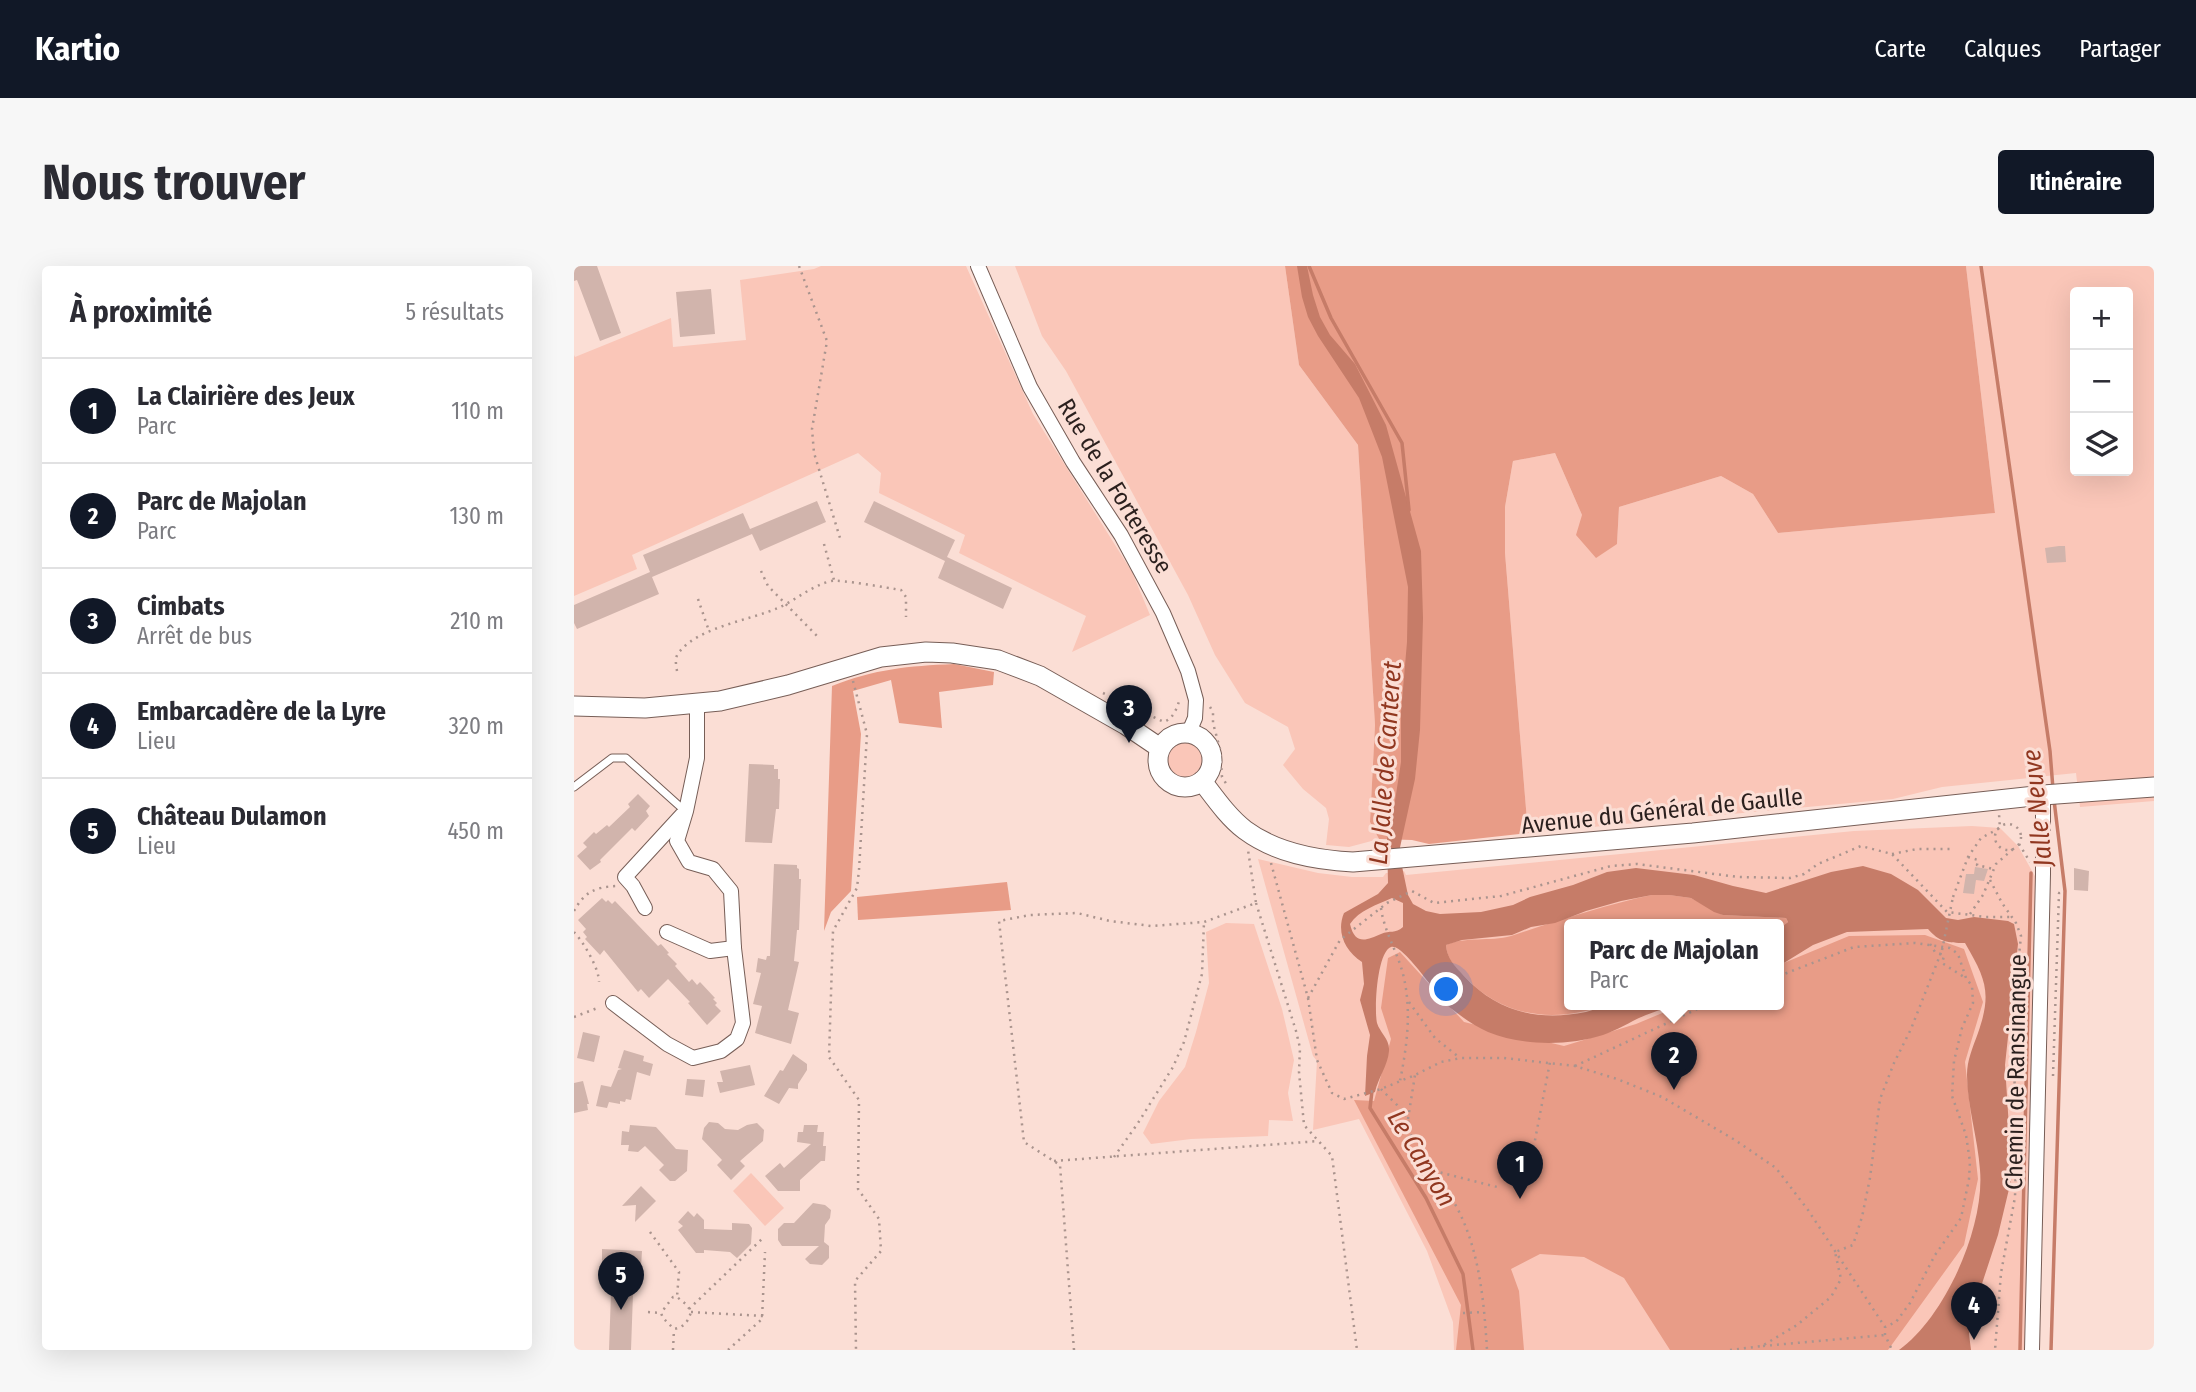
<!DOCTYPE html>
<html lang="fr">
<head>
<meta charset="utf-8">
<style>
	body { margin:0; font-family:"Fira Sans Condensed",sans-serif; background:#f7f7f7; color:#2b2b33 }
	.controls { position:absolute; right:21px; top:21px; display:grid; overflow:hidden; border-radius:7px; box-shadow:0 7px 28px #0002 }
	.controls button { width:63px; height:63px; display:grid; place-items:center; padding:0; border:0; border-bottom:2px solid #e1e1e2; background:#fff; color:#2b2b33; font:35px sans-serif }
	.you { position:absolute; left:873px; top:724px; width:24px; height:24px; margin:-18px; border:5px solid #fff; border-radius:50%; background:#1a73e8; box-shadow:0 0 0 10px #1a73e833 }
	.badge { display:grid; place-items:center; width:46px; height:46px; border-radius:50%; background:#111827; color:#fff; font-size:23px; font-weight:700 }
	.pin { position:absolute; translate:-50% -58px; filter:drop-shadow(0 2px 4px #0008) }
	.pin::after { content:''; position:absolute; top:37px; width:24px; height:21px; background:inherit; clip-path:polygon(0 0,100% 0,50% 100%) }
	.popup { position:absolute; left:990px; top:653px; width:220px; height:91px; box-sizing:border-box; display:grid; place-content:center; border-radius:7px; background:#fff; filter:drop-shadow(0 2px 5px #0005); font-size:23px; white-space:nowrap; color:#7c7c81 }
	.popup b { font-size:26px; color:#2b2b33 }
	.popup::after { content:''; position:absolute; left:50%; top:100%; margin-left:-14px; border:14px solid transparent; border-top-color:#fff }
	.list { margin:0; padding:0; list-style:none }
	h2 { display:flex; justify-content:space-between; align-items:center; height:91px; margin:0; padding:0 28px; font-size:30px }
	h2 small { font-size:23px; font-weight:400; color:#7c7c81 }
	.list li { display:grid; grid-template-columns:46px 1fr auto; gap:21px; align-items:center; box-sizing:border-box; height:105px; padding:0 28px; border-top:2px solid #e1e1e2 }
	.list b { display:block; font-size:26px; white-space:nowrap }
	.list p { margin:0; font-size:23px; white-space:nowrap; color:#7c7c81 }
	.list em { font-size:23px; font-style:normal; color:#7c7c81 }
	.icon { flex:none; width:38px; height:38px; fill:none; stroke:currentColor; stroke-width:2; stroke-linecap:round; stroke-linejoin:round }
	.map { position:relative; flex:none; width:1580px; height:1084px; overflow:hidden; border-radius:7px }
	header { display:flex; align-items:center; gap:42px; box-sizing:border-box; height:98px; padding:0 35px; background:#111827; color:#fff }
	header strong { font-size:33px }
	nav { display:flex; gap:38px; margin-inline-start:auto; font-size:24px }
	.intro { display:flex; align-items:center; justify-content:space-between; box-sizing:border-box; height:168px; padding:0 42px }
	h1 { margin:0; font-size:49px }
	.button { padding:18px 32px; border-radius:7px; background:#111827; color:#fff; font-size:24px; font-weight:700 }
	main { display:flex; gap:42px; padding:0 42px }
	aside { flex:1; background:#fff; border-radius:7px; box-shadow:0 7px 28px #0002 }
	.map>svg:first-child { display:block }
	.green { fill:#fac6b8; fill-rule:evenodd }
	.forest { fill:#e89c87 }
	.water { fill:#c67c68; fill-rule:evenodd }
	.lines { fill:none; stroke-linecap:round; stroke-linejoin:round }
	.stream { stroke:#c67c68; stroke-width:3.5 }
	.building { fill:#d1b4ac }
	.lane-casing { stroke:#775e57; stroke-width:9 }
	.street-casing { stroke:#775e57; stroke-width:16 }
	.secondary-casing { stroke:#775e57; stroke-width:21 }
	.path { stroke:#aa948e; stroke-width:2.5; stroke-dasharray:2 5; stroke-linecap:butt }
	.lane { stroke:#fff; stroke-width:7 }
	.street { stroke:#fff; stroke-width:14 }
	.secondary { stroke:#fff; stroke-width:19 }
	.path-bridge { stroke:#aa948e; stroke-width:2.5; stroke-dasharray:2 5; stroke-linecap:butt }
	.labels { text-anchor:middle; stroke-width:6; stroke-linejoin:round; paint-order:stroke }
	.street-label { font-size:24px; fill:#2a1f1d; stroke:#fbded5 }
	.water-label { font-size:26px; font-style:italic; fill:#913720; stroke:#fbded5 }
</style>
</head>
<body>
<header>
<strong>Kartio</strong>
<nav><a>Carte</a><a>Calques</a><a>Partager</a></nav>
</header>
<div class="intro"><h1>Nous trouver</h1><a class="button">Itinéraire</a></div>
<main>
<aside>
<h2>À proximité<small>5 résultats</small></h2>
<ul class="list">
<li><span class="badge">1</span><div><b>La Clairière des Jeux</b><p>Parc</p></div><em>110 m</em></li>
<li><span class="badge">2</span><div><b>Parc de Majolan</b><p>Parc</p></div><em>130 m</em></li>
<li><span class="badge">3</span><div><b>Cimbats</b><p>Arrêt de bus</p></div><em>210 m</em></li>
<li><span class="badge">4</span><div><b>Embarcadère de la Lyre</b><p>Lieu</p></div><em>320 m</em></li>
<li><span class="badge">5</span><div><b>Château Dulamon</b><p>Lieu</p></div><em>450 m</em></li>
</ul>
</aside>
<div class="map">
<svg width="1580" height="1084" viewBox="0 0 1580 1084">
	<rect width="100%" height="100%" fill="#fbded5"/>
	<g class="green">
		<path d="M247 0H392L459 148 558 306 576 349 498 386 512 350 385 287 391 269 305 227 307 207 284 187 58 289 63 303 0 330V89L1 91 97 52 99 81 172 74 166 14 240 3Z"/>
		<path d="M441 0H711L725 99 784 179 801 459 796 556 805 573 775 581 752 579 755 553 752 542 729 523 709 499 721 483 714 461 671 437 641 389 614 329 492 105 468 70Z"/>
		<path d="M1392 0H1580V535L1506 541 1502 507 1368 521 1319 533 954 567 931 287V241L939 195 981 187 1008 249 1043 278 1045 241 1147 210 1179 228 1204 267 1421 247ZM1501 26H1554V205H1501Z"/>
		<circle cx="611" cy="494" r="19"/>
		<path d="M1398 560 1426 562 1444 580 1462 612 1452 1084H880L879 1056 853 985 785 853 739 864 743 795 739 790 684 593 744 607 778 611H809L812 607 830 605 832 609 1280 565ZM995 658H1205V738H995Z"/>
		<path d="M652 657 680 658 708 743 720 794 714 827 719 855 695 854 694 870 617 873 577 878 569 867 585 835 611 801 622 766 635 717 632 666Z"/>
		<path d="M177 907 210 942 191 960 159 925Z"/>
	</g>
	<g class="forest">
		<path d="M711 0H1392L1421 247 1204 267 1179 228 1147 210 1045 241 1043 278 1022 292 1002 269 1008 249 981 187 939 195 931 241V287L954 567 855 578 838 574 805 573 796 556 801 459 784 179 725 99Z"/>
		<path d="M380 398 420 406 419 419 365 426 368 462 325 457 317 414 279 425 287 468 277 625 257 646 250 665 258 420C301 403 334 400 380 398Z"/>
		<path d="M433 616 437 644 284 654 283 631Z"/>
		<path d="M1078 629H1095L1117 632 1149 649 1212 652 1214 656 1205 663V658H995V738H1036C983 757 930 753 891 711 881 701 873 693 872 679 892 670 916 676 937 670 983 655 1030 639 1078 629Z"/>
		<path d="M1351 669 1390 683 1409 736 1391 796 1404 913 1390 979 1314 1084H1096L1050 1012 1010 991 966 988 937 1003 945 1025 950 1084H882L887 1039 780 834 800 835 817 773 807 742 814 692 826 686 890 756 990 780 1062 758 1110 738H1205V699L1275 670Z"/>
	</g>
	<path class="water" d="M723 0H733L739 29 746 51 756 69 781 98 812 159 847 285 849 352 846 464 841 513 825 586 834 629 839 638 852 645 866 648 907 646 939 639 956 631 999 619 1033 606 1062 602 1120 609 1159 620 1192 627 1257 606 1289 600 1317 608 1344 624 1372 652 1384 654 1400 651 1434 655 1440 658 1444 678 1431 799 1435 862 1441 898 1424 969 1400 1042 1395 1068 1397 1084H1325C1371 1051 1411 961 1406 904 1404 873 1393 839 1393 809 1393 794 1399 781 1404 767 1418 727 1412 713 1391 677 1374 677 1365 676 1354 663L1273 666 1239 679 1205 700V663L1214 656 1212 652 1149 649 1140 646 1117 632 1095 629H1078L1047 635 1012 645 981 657 957 661 938 669 888 674 872 679C873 693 881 700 890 710 924 747 965 755 1012 746 1021 744 1029 739 1038 738 1059 736 1081 738 1102 738 1092 742 1082 745 1072 749 1057 755 1044 764 1029 769 994 780 948 780 914 766 901 760 889 752 878 743 865 734 829 676 817 681 803 686 800 743 803 757 806 767 816 773 815 785 814 799 804 812 801 826L791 830 793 790 796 769 786 734 790 718 788 696C771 685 762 666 770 647L804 628 814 617 813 572 816 567 827 496V446L833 376 834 321 808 191 785 132 744 70 734 51 728 31ZM818 632 829 637V661C821 668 816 664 807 668 793 674 781 680 776 658 785 644 803 639 818 632Z"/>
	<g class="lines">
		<g class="stream">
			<path d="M735 0 757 52 828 177 835 244"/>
			<path d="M1407 0 1476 485 1479 523"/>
			<path d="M798 825 796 842 852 932 889 1008 899 1084"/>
			<path d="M1446 1084 1457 607"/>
			<path d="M1477 1084 1491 625 1480 534"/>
		</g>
	</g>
	<g class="building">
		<path d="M0 0H23L47 67 26 75 3 14 0 15Z"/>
		<path d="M137 23 141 68 106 71 102 26Z"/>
		<path d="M243 235 252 256 186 285 178 268 78 311 85 328 3 363 0 357V339L76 306 69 289 169 247 176 263Z"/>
		<path d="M300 235 381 274 373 291 438 322 429 343 364 312 371 295 290 256Z"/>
		<path d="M1485 280H1491L1492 296 1473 297 1471 282Z"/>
		<path d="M175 498 200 499V503H204V513H206L205 543H202L198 577 171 576Z"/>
		<path d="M64 528 76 540 72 545 75 550 61 565 58 562 26 594 27 596 16 604 3 590 13 581 9 577 20 566 22 568 33 559 35 561 56 541 54 538Z"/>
		<path d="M200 598 223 599V602L225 603V613H227L225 664H223L220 695 225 696 214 744 225 747 217 778 181 767 188 740 179 738 187 707 182 706 184 692 192 694 193 690H196Z"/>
		<path d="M1401 601 1414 603 1410 615 1402 614 1400 628 1389 627 1392 608H1400Z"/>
		<path d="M1500 602 1515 605 1514 625 1500 624Z"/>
		<path d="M28 632 32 636 34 634 38 638 41 635 84 680 87 678 95 687 93 688 103 698 101 700 115 716 118 713 123 719 126 716 141 732 139 733 143 737 141 739 147 745 133 759 114 737 116 736 94 713 75 732 67 723 64 726 30 684 26 689 11 673 13 671 9 666 12 663 4 654Z"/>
		<path d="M9 766 26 770 20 796 3 792Z"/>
		<path d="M50 784 70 790 69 795 79 798 76 810 63 806 57 834 52 833 51 836 46 835V838L35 836 33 842 22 840 27 819 37 821 44 804 48 803 44 802Z"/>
		<path d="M219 788 233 798V804L224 818V823L215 822 205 838 190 830 206 804 209 805Z"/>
		<path d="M176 799 181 819 146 827 143 816H149L146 805Z"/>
		<path d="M113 813 131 814 129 831 111 829Z"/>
		<path d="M9 815 15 838H13L14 844 0 847V817Z"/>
		<path d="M135 856 144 857 151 863 164 864 173 859 183 857 190 864 189 875 166 895 171 900 157 914 143 899 148 894 128 873 130 862Z"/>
		<path d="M56 859 82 861 102 883 114 884 113 905 101 915H96L85 904 90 899 71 880 64 886 54 885 55 879H47L48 865 55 866Z"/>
		<path d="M230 859H244L243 866H250L249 880H252L251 895H247L226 914V925H204L191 910 206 897 210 902 237 878 223 876 224 866H229Z"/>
		<path d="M67 920 82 935 61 956 62 939 48 940Z"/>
		<path d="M239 937 251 939 257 944 256 952 251 959 250 976 255 980V992L248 999 236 998 231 993 245 980H208L204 974V963L210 957H220Z"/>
		<path d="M114 945 120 951 123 947 130 954V963L158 964V957L175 958 178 962 177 978 163 992 156 986 130 984V987H122L104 964 109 960 104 956Z"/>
		<path d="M28 983 68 985 67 1001 60 1000 57 1084H35L38 999 28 1000Z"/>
	</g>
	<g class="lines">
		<defs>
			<path id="lane" d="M0 521 38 492H52L111 545"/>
			<g id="street">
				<path d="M404 0 456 121 499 196 547 269 589 347 614 405 622 434 621 452 615 466"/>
				<path d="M71 642 59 620 51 611 108 549"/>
				<path d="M93 666 136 685 160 682"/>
				<path d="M39 737 93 778 119 792 147 785 163 773 169 757 160 682 157 625 139 603 115 596 103 575 112 545 123 492V438"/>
				<path d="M1458 1084 1469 608V529"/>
			</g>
			<g id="secondary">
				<path d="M0 440 71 442 146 435 214 419 307 391 352 386 378 387 424 394 466 410 552 459 586 482"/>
				<circle cx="611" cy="494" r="27"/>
				<path d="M628 515C641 532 654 551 671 564 702 587 741 594 779 596L1119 567 1469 529 1580 521"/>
			</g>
		</defs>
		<use href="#lane" class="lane-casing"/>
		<use href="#street" class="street-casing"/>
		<use href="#secondary" class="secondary-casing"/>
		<g class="path">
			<path d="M225 0 253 75 238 163 240 187 266 272"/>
			<path d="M250 278 260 314"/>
			<path d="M187 305 194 320 246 373"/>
			<path d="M124 333 135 365"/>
			<path d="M103 405C102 398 100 391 106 385 126 361 176 354 204 342 222 334 237 320 257 315 265 313 314 322 327 324L332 331V351"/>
			<path d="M279 415 293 468 285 604 283 622 259 665 255 791 285 834 284 923 305 953 307 985 281 1015 282 1084"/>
			<path d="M529 427 590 456C600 452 603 442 606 432"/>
			<path d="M636 441 639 446V457L646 483 648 511 653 519"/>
			<circle cx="1434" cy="571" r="13"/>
			<path d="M1445 578 1456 596"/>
			<path d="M1318 588 1343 583H1377"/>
			<path d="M1394 591 1404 594 1403 599 1419 603"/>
			<path d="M697 597 734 732 743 794 758 827 770 833 807 823 841 809 867 796 887 792H930L1001 800 1043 813 1088 831 1161 874 1202 902 1234 944 1311 1061V1069L1318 1084"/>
			<path d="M1416 614 1428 637 1442 657 1447 670 1442 719 1439 791 1443 856 1441 931 1427 1007 1421 1084"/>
			<path d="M1379 631 1394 591 1407 572 1426 562 1425 548"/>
			<path d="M682 637 722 765 726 782 725 806 730 859 758 890 783 1084"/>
			<path d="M807 642C810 665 823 685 829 708 838 744 833 780 826 815"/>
			<path d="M0 645C10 627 20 621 42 620"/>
			<path d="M1396 648 1409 629 1422 598 1439 583"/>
			<path d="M0 666C10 677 25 702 25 716"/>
			<path d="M1356 678 1361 686 1370 690 1368 697 1390 711"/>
			<path d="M1205 710 1280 681 1341 677 1376 682 1384 688 1392 712 1398 720 1399 737 1388 762 1380 795 1378 830 1392 869 1396 896 1395 913 1387 952 1361 989 1336 1037 1322 1056 1311 1061"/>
			<path d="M734 732 766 674 813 637 838 625 860 637 927 630 1037 600 1063 598 1164 611 1216 612 1230 608 1244 598 1287 580 1318 588 1373 646 1412 651H1437"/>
			<path d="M835 736 861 772 886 792"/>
			<path d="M0 751 26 741"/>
			<path d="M1001 800 1134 738"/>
			<path d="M1479 810 1485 627H1482"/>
			<path d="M807 823C815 832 831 844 834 855 838 866 836 876 842 886 852 904 867 917 878 933 905 977 910 1034 913 1084"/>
			<path d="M834 853 841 809"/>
			<path d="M540 891 564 857 599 801 610 776 628 708 630 656"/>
			<path d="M480 895 745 875"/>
			<path d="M957 895 976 796"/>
			<path d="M853 903 927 922"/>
			<path d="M76 966 105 1006 103 1031"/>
			<path d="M115 1043 190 971"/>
			<path d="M74 1046 87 1047 89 1052 100 1063C110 1061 114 1056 117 1046L113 1039 103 1031H99L87 1047"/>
			<path d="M117 1046 189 1050"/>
			<path d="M889 1047 910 1046"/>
			<path d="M1189 1080 1311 1069"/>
			<path d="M99 1084 100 1063"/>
			<path d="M154 1084 188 1053 191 986"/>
			<path d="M500 1084 486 899 450 876 425 655 456 649 503 647 536 655 577 660 630 656 682 637 674 584"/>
			<path d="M1156 1084 1188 1080 1223 1059 1257 1031 1267 1013 1261 986 1279 979 1288 951 1296 912 1306 833 1320 797 1337 763 1368 684"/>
		</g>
		<use href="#lane" class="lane"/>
		<use href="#street" class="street"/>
		<use href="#secondary" class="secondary"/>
		<path class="path-bridge" d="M1368 684 1379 631"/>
	</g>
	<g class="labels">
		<g class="street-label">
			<text transform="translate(541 220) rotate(59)" y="8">Rue de la Forteresse</text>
			<text transform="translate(1088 545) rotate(-6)" y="8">Avenue du Général de Gaulle</text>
			<text transform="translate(1442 806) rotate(-89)" y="8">Chemin de Ransinangue</text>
		</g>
		<g class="water-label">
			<text transform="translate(811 497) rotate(-86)" y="9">La Jalle de Canteret</text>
			<text transform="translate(1463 542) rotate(-96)" y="9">Jalle Neuve</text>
			<text transform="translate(848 892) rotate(59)" y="9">Le Canyon</text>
		</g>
	</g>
</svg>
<div class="controls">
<button>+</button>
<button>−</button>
<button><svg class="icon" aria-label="layers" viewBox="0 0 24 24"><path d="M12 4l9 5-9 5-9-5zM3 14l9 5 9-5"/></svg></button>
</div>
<div class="you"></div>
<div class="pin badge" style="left:946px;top:933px">1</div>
<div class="pin badge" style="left:1100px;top:824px">2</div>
<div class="popup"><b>Parc de Majolan</b>Parc</div>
<div class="pin badge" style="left:555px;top:477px">3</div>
<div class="pin badge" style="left:1400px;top:1074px">4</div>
<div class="pin badge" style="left:47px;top:1044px">5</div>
</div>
</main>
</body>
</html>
